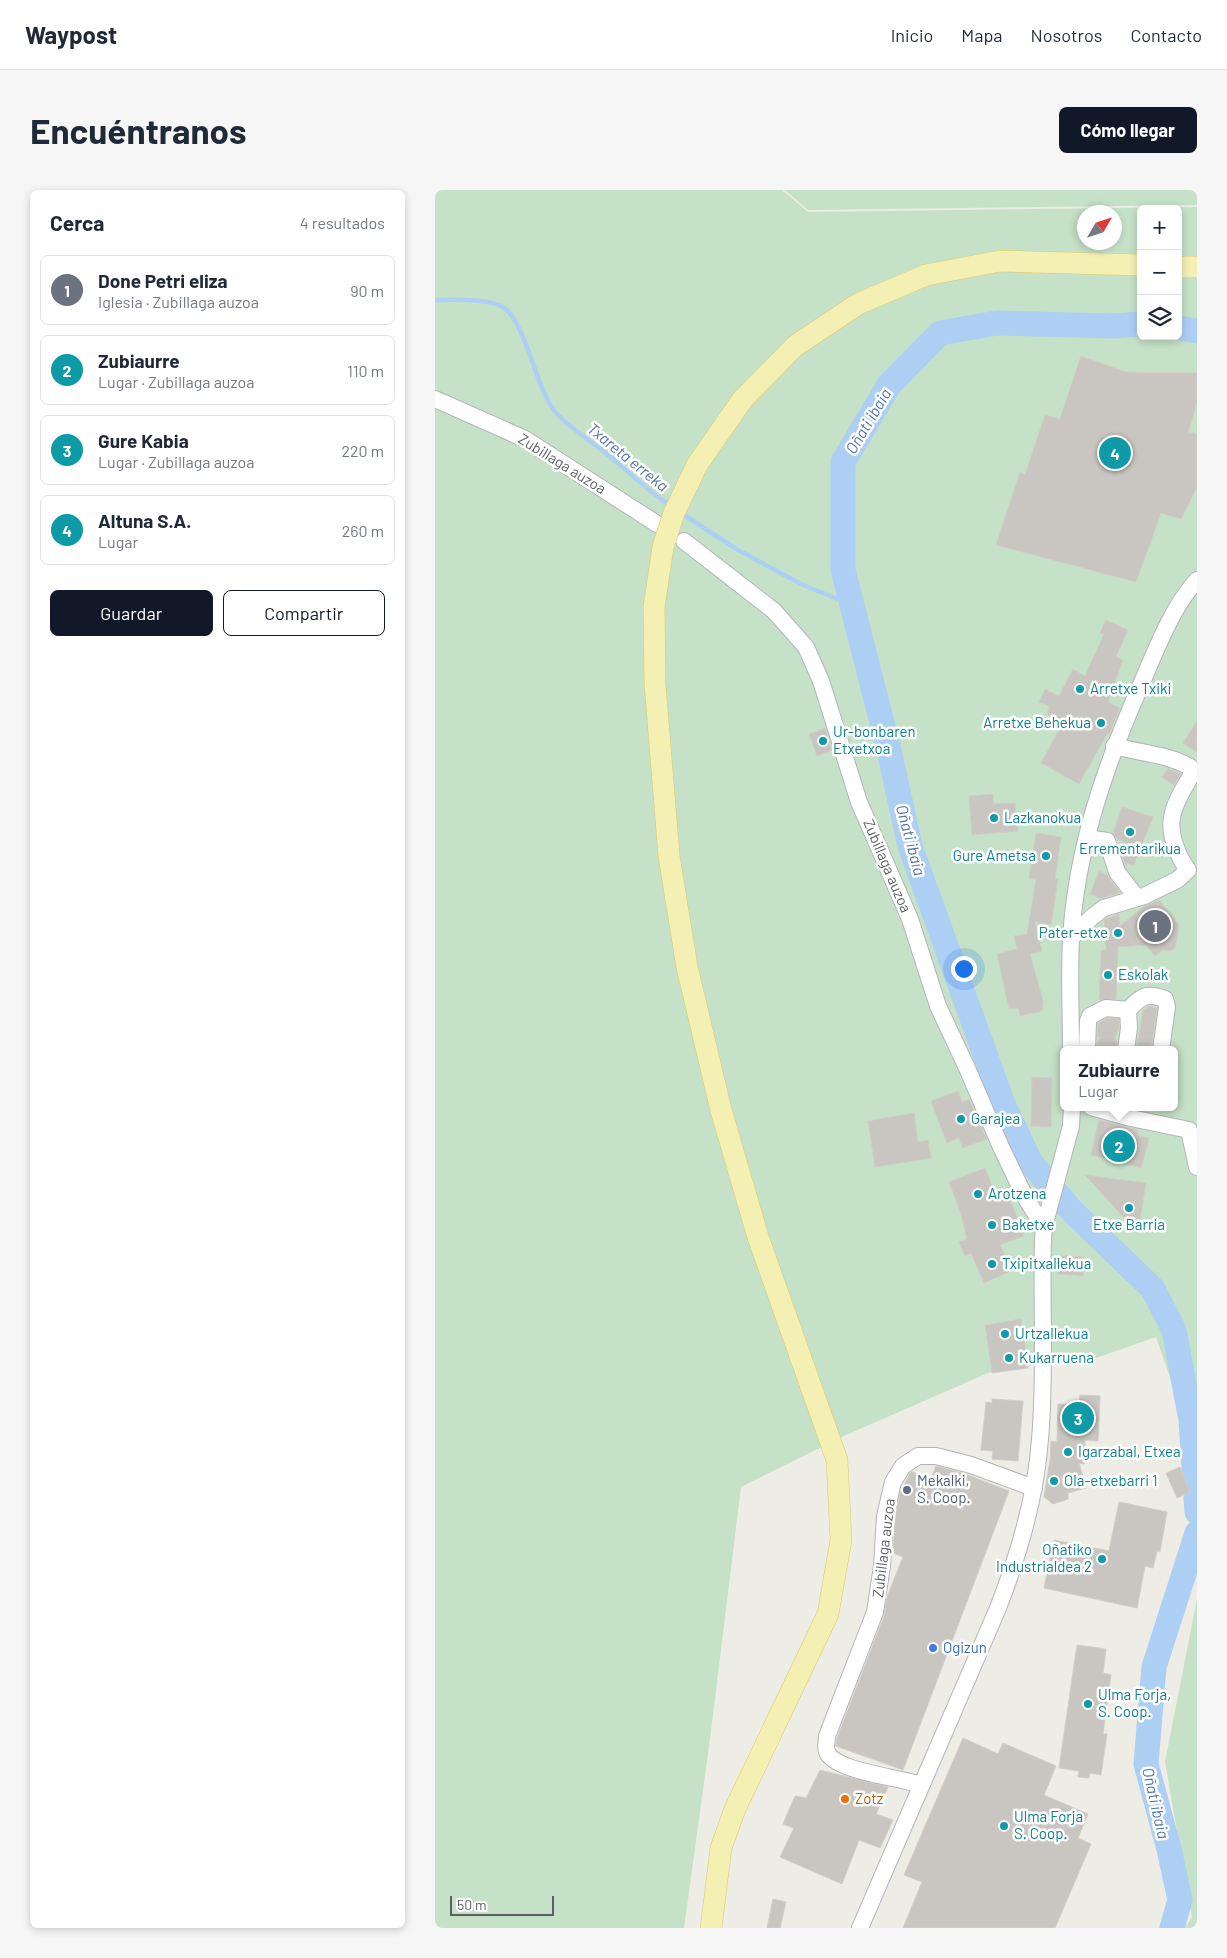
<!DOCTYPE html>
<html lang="es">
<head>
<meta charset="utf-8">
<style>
	body { margin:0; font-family:Barlow,sans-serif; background:#f6f6f7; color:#1f2937 }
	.controls { position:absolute; right:15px; top:15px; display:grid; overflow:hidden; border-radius:8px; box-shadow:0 2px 8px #0003 }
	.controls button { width:45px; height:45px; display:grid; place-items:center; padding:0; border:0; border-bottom:1px solid #e0e1e3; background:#fff; color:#1f2937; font:25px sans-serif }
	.compass { position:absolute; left:642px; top:15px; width:45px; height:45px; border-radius:50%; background:#fff; box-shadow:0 2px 8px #0003; rotate:51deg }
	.scale { position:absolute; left:15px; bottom:12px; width:104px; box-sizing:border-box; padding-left:5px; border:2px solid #5d5f63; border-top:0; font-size:14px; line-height:18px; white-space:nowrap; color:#5d5f63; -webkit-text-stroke:4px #fff; paint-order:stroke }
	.you { position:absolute; left:528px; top:778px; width:18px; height:18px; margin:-12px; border:4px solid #fff; border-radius:50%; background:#1a73e8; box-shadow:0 0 0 8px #1a73e833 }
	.badge { display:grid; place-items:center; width:32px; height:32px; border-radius:50%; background:#111827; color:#fff; font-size:16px; font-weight:700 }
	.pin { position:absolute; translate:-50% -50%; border:2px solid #fff; box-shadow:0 1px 5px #0006 }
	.popup { position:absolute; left:625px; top:856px; width:118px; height:65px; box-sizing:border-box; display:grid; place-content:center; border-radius:8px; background:#fff; filter:drop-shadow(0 1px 4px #0005); font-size:16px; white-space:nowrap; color:#747a83 }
	.popup b { font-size:19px; color:#1f2937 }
	.popup::after { content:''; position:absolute; left:50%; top:100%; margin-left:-10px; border:10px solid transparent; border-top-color:#fff }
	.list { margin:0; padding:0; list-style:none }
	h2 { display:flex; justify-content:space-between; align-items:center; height:65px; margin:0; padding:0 20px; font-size:21px }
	h2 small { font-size:16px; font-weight:400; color:#747a83 }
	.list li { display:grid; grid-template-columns:32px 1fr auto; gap:15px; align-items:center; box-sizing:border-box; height:70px; margin:0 10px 10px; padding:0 10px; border:1px solid #e0e1e3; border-radius:8px }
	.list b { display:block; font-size:19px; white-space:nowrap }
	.list p { margin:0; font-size:16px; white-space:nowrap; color:#747a83 }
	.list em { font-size:16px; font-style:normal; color:#747a83 }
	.actions { display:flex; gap:10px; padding:15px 20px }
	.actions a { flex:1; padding:11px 0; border:1px solid #111827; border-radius:8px; text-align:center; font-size:18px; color:#111827 }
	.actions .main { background:#111827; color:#fff }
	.icon { flex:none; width:28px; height:28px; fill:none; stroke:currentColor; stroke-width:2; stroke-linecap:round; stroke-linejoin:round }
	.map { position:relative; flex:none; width:762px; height:1738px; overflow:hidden; border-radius:8px }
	header { display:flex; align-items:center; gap:30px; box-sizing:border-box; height:70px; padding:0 25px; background:#fff; border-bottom:1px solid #e0e1e3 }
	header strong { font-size:24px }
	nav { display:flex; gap:28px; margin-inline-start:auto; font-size:18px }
	.intro { display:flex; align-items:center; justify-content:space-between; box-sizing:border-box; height:120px; padding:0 30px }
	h1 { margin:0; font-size:35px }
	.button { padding:12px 22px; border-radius:8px; background:#111827; color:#fff; font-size:18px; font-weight:700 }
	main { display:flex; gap:30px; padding:0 30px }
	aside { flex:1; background:#fff; border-radius:8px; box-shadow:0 2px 8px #0003 }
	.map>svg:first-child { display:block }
	.green { fill:#c5e1c7; fill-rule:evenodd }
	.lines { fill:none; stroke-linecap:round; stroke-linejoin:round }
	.stream { stroke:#aecff4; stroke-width:4.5 }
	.river { stroke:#aecff4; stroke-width:25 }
	.building { fill:#c9c6c1; stroke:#d1cec4 }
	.minor-casing { stroke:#b2b4b8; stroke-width:18 }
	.major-casing { stroke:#dfc96c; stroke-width:22 }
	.minor { stroke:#fff; stroke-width:16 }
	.major { stroke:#f4efb2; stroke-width:21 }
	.major-bridge-casing { stroke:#dfc96c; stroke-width:22; stroke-linecap:butt }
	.major-bridge { stroke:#f4efb2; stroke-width:21 }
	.culture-dot { fill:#0f9aa8; stroke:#fff; stroke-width:2 }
	.service-dot { fill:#5c6f8a; stroke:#fff; stroke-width:2 }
	.shop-dot { fill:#3f7fe0; stroke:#fff; stroke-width:2 }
	.food-dot { fill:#e8710a; stroke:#fff; stroke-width:2 }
	.labels { text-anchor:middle; stroke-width:5; stroke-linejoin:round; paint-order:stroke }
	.street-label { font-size:15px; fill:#5d5f63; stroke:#fff }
	.culture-label { font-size:15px; fill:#0d838f; stroke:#fff; text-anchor:start }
	.service-label { font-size:15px; fill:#4e5e75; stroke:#fff; text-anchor:start }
	.shop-label { font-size:15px; fill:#366cbe; stroke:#fff; text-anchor:start }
	.food-label { font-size:15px; fill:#c56008; stroke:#fff; text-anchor:start }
	.water-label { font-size:16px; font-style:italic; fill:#5175ac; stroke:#fff }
</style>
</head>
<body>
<header>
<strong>Waypost</strong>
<nav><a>Inicio</a><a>Mapa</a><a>Nosotros</a><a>Contacto</a></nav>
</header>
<div class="intro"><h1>Encuéntranos</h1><a class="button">Cómo llegar</a></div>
<main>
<aside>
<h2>Cerca<small>4 resultados</small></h2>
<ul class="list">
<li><span class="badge" style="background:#6b7280">1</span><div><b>Done Petri eliza</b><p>Iglesia · Zubillaga auzoa</p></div><em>90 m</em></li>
<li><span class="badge" style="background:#0f9aa8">2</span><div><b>Zubiaurre</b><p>Lugar · Zubillaga auzoa</p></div><em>110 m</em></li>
<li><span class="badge" style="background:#0f9aa8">3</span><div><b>Gure Kabia</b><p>Lugar · Zubillaga auzoa</p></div><em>220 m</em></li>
<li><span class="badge" style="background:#0f9aa8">4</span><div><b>Altuna S.A.</b><p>Lugar</p></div><em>260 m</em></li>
</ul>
<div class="actions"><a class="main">Guardar</a><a>Compartir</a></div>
</aside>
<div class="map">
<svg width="762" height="1738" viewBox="0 0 762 1738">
	<rect width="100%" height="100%" fill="#edece5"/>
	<g class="green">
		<path d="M0 0H347L373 22 762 17V1265L721 1147 658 1169 560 1180 411 1245 306 1297 275 1549 249 1738H0ZM706 19H743V146H706ZM650 22H680V52H650ZM629 860H739V917H629Z"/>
		<path d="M350 0H762V15L373 20Z"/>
		<path d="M762 1409V1738H750L757 1727 730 1572Z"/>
	</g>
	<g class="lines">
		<g class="stream">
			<path d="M0 110C17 110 54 108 68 117 89 130 101 194 116 216 129 235 151 247 168 261 191 279 211 300 236 316"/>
			<path d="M246 323 303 360 366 394 417 415"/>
		</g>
		<g class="river">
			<path d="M706 134 679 136 562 133 505 143 454 195 408 272V380L453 556 475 656 568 914 596 973 637 1021 718 1099 739 1140 756 1230 762 1322"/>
			<path d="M743 138 762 141"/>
			<path d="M737 1738 745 1710 734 1659 711 1574 719 1477 762 1343"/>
		</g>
	</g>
	<g class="building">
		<path d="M646 166 691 182 762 183V213L753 242 762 244V297L746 329 726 323 701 392 561 355 585 282 590 285 610 225 625 229Z"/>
		<path d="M671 430 693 440 681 467 688 470 673 512 685 518 674 544H672L644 594 606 573 627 534 612 524 614 516 604 512 610 499 624 506 638 479 650 486 669 444 665 443Z"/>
		<path d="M762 531V562L748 553Z"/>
		<path d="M390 538 397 560 382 566 374 544Z"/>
		<path d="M733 579 746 584 739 595 727 587Z"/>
		<path d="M558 604 559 614 580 613 583 641 537 645 534 606Z"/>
		<path d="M687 617 718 627 699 675 692 673 691 677 685 659 688 651 682 649 678 643Z"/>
		<path d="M601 643 626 647 620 689H623L616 735 600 732 607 761 595 764 608 811 607 821 585 826 583 818 574 819 562 764 582 759 579 746 592 744 601 689 594 688Z"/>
		<path d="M664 681 672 685 684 701 683 703 666 709 655 704Z"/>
		<path d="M724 710 744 735 740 758 737 761 727 760 720 766 711 755 683 757 681 809 664 810 666 760H671L669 730 684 724 685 736 708 717Z"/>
		<path d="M715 816 722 818 716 860H701L708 820Z"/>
		<path d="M673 828 684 829V839L679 849 682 851 681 860H662V853L665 848 662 846 663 833Z"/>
		<path d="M597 887 617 888 616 937 596 936Z"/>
		<path d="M523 901 527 912 534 909 552 949 528 958 523 948 512 953 496 911Z"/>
		<path d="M479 923 483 952 493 950 496 968 440 977 433 931Z"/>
		<path d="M664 930 703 940 702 945 714 948 706 978 656 965Z"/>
		<path d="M550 978 559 1000 565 997 569 1008 574 1006 589 1046 565 1055 576 1081 549 1093 536 1063 530 1066 524 1052 532 1049 526 1024 514 992Z"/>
		<path d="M650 985 711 993 703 1043Z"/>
		<path d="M624 1065 649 1067 648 1086 623 1084Z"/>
		<path d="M586 1129 593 1178 557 1183 550 1135Z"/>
		<path d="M645 1205 665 1206 663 1251 650 1250 649 1274 644 1273 651 1298 633 1303V1309L618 1314 609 1307 615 1270 616 1251 622 1252 623 1214 644 1215Z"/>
		<path d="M557 1209 588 1211 583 1271 557 1269 558 1261 546 1260 551 1212 557 1213Z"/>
		<path d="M501 1276 530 1284 574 1301 468 1580 401 1556 402 1548 449 1426 452 1407 468 1367 458 1363 460 1327 465 1304 475 1283 477 1282 496 1289Z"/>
		<path d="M745 1277 755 1302 742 1308 731 1283Z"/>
		<path d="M684 1312 732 1322 725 1362 722 1361 718 1378 710 1376 702 1418 609 1398 619 1350 674 1361Z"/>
		<path d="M642 1455 671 1459 668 1483 676 1485 668 1544H672L666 1585 655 1583 654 1588 643 1587 644 1581 624 1578Z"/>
		<path d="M528 1548 563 1564 568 1553 621 1576 609 1605 653 1624 643 1648 656 1654 620 1738H468L487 1692 469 1685Z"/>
		<path d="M385 1580 453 1597 441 1624 458 1630 445 1658 424 1650 407 1694 345 1667 359 1638 348 1634 360 1606 371 1608Z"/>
		<path d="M338 1709 351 1712 345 1738H332Z"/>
	</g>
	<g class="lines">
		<defs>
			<g id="minor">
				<path d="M0 209 90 249 222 334"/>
				<path d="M249 351 339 421 371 457 386 491 424 612 475 729 503 816 532 878 566 957 590 1007 609 1037"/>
				<path d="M658 649 672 651 682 682 702 708"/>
				<path d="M636 748 657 727 669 718 709 706 742 690 753 680C743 667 734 644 737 628 739 612 750 597 757 584L755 577C732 564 705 563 679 556"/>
				<path d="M636 860C636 823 634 786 636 750 641 658 671 573 708 490 722 457 738 416 762 390"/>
				<path d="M652 860 653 831 655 826 671 818 693 820"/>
				<path d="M691 860 694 838 693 820C707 806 711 802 730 809L732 817 726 860"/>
				<path d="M656 917 696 928 754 940 762 977"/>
				<path d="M486 1595C464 1587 401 1582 392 1562 390 1558 392 1551 392 1546L440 1422 447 1376 450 1326 458 1292 468 1276 483 1266H501L536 1275 599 1298"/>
				<path d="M425 1738 563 1418C584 1364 601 1307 605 1249 611 1183 606 1116 608 1050L609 1037 636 936 637 917"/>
			</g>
			<g id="major">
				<path d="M743 77H762"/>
				<path d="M262 275 307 210 360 156 423 114 491 85 565 71 706 75"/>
				<path d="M219 417 220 494 234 666 252 777 286 920 323 1047 402 1270 406 1350 393 1424 300 1619 286 1658 276 1738"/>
			</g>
		</defs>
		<use href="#minor" class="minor-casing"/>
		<use href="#major" class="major-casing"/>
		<use href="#minor" class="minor"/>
		<use href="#major" class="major"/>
		<defs>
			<path id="major-bridge" d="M219 417 228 357 239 323 262 275"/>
		</defs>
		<use href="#major-bridge" class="major-bridge-casing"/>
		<use href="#major-bridge" class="major-bridge"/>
	</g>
	<g class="culture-dot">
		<circle cx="645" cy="499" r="5"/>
		<circle cx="666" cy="533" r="5"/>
		<circle cx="388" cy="551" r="5"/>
		<circle cx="559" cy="628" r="5"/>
		<circle cx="695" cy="642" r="5"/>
		<circle cx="611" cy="666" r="5"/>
		<circle cx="683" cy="743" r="5"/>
		<circle cx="673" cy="785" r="5"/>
		<circle cx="526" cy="929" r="5"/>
		<circle cx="543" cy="1004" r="5"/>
		<circle cx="694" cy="1018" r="5"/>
		<circle cx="557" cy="1035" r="5"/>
		<circle cx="557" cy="1074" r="5"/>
		<circle cx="570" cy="1144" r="5"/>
		<circle cx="574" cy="1168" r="5"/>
		<circle cx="633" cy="1262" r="5"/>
		<circle cx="619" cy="1291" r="5"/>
		<circle cx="667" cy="1369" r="5"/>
		<circle cx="653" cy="1514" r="5"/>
		<circle cx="569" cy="1636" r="5"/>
	</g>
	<circle class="service-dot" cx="472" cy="1300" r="5"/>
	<circle class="shop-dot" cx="498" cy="1458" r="5"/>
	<circle class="food-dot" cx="410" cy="1609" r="5"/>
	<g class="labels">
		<g class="street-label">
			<text transform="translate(127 274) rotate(32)" y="5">Zubillaga auzoa</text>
			<text transform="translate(452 676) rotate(67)" y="5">Zubillaga auzoa</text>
			<text transform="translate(449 1358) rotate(-83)" y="5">Zubillaga auzoa</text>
		</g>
		<g class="culture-label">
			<text x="655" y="504">Arretxe Txiki</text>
			<text x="656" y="538" text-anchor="end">Arretxe Behekua</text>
			<text x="398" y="547">Ur-bonbaren<tspan x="398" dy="17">Etxetxoa</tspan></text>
			<text x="569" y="633">Lazkanokua</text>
			<text x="695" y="664" text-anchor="middle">Errementarikua</text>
			<text x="601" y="671" text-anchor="end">Gure Ametsa</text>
			<text x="673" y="748" text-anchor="end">Pater-etxe</text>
			<text x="683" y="790">Eskolak</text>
			<text x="536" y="934">Garajea</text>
			<text x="553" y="1009">Arotzena</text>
			<text x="567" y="1040">Baketxe</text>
			<text x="694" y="1040" text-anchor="middle">Etxe Barria</text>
			<text x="567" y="1079">Txipitxallekua</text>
			<text x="580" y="1149">Urtzallekua</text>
			<text x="584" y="1173">Kukarruena</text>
			<text x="643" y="1267">Igarzabal, Etxea</text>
			<text x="629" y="1296">Ola-etxebarri 1</text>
			<text x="657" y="1365" text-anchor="end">Oñatiko<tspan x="657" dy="17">Industrialdea 2</tspan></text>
			<text x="663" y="1510">Ulma Forja,<tspan x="663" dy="17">S. Coop.</tspan></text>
			<text x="579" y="1632">Ulma Forja<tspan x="579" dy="17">S. Coop.</tspan></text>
		</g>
		<g class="service-label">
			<text x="482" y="1296">Mekalki,<tspan x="482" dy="17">S. Coop.</tspan></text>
		</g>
		<g class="shop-label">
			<text x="508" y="1463">Ogizun</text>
		</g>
		<g class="food-label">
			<text x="420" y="1614">Zotz</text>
		</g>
		<g class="water-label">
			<text transform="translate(433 231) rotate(-59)" y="6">Oñati ibaia</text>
			<text transform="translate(193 267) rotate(39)" y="6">Txareta erreka</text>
			<text transform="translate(476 650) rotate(75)" y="6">Oñati ibaia</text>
			<text transform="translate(721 1613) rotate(77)" y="6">Oñati ibaia</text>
		</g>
	</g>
</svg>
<div class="controls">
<button>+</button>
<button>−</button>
<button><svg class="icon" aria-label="layers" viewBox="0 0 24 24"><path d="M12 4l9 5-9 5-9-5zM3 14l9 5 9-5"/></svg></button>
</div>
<svg class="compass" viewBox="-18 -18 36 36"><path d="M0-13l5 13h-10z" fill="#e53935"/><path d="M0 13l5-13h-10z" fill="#747a83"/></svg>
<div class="scale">50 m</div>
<div class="you"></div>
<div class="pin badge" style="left:720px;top:736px;background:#6b7280">1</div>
<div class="pin badge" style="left:684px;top:956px;background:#0f9aa8">2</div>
<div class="popup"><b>Zubiaurre</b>Lugar</div>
<div class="pin badge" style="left:643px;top:1228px;background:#0f9aa8">3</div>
<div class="pin badge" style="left:680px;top:263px;background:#0f9aa8">4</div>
</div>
</main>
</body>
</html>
